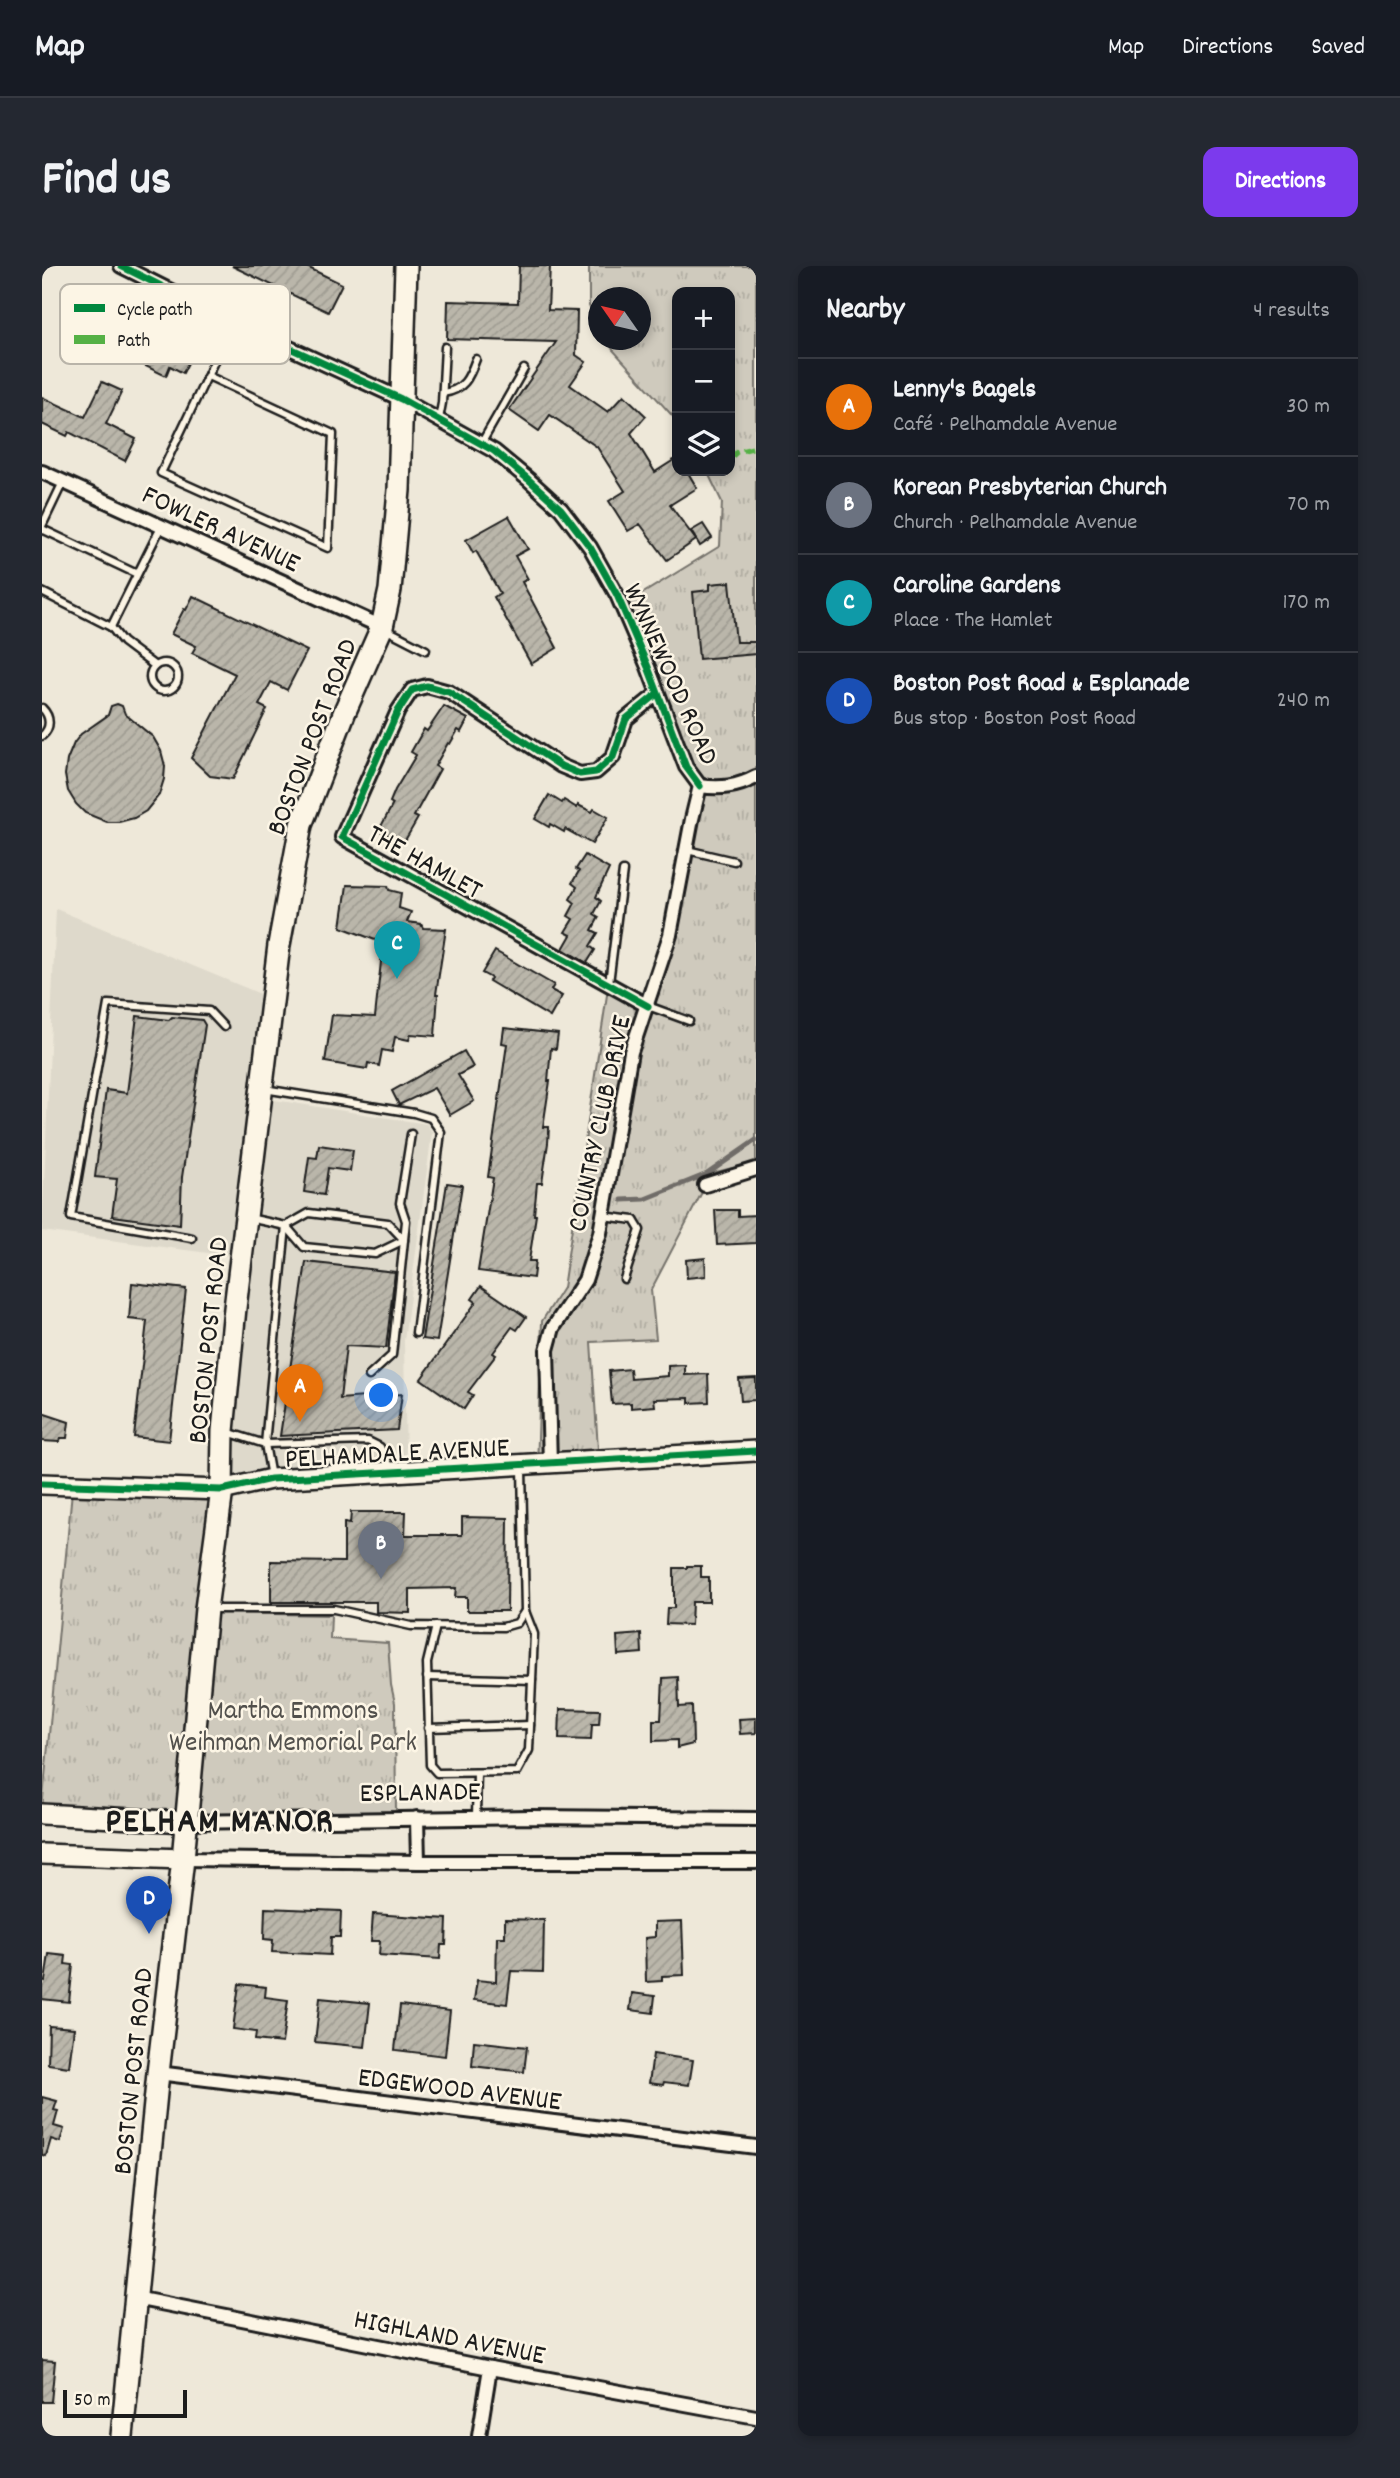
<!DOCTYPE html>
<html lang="en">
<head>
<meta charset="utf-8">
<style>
	body { margin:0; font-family:Dekko,sans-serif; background:#242831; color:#f1f3f6 }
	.controls { position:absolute; right:21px; top:21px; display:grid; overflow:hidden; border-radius:14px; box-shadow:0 4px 10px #0003 }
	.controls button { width:63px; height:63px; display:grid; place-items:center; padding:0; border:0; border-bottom:2px solid #363941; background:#171b24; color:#f1f3f6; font:35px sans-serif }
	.compass { position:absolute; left:546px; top:21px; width:63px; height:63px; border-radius:50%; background:#171b24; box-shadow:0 4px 10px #0003; rotate:304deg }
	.scale { position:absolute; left:21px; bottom:18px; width:124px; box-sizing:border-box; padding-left:7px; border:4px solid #1c1c1c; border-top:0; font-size:19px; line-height:24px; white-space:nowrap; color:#1c1c1c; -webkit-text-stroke:5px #fcf5e5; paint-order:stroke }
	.you { position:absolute; left:340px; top:1130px; width:24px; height:24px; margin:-18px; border:5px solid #fff; border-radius:50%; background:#1a73e8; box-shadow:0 0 0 10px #1a73e833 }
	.badge { display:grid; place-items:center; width:46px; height:46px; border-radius:50%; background:#7c3aed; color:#fff; font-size:23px; font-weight:700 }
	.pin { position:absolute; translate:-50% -58px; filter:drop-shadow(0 2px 4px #0008) }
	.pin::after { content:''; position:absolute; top:37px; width:24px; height:21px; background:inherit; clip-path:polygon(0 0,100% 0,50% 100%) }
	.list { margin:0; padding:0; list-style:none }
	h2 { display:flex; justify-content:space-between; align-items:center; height:91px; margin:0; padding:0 28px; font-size:30px }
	h2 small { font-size:23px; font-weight:400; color:#9ea1a6 }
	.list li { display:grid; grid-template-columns:46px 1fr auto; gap:21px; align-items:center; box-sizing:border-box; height:98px; padding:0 28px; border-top:2px solid #363941 }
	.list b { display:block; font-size:26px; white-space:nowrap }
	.list p { margin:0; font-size:23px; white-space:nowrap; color:#9ea1a6 }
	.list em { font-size:23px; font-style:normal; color:#9ea1a6 }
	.icon { flex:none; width:38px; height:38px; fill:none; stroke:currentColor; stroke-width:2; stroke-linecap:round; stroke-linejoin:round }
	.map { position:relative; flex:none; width:714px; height:2170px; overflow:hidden; border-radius:14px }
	header { display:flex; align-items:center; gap:42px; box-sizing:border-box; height:98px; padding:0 35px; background:#171b24; border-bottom:2px solid #363941 }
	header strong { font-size:33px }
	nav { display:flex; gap:38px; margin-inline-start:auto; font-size:24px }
	.intro { display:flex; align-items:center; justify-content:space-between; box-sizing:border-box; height:168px; padding:0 42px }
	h1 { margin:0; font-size:49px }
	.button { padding:18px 32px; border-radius:14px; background:#7c3aed; color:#fff; font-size:24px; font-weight:700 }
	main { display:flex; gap:42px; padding:0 42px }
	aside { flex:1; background:#171b24; border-radius:14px; box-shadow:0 4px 10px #0003 }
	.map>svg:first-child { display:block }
	.built { fill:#ded9cb }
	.grass { fill:url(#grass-tufts); stroke:#76736c; stroke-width:2 }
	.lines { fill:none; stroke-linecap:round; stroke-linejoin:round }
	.stream { stroke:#6f6c67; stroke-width:5 }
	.building { fill:url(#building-hatch); stroke:#1c1c1c; stroke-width:2 }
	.lane-casing { stroke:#1c1c1c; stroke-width:11 }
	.street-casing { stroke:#1c1c1c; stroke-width:18 }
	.secondary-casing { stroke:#1c1c1c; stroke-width:24 }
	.primary-casing { stroke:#1c1c1c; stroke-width:26 }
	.lane { stroke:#fcf5e5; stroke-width:6 }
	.street { stroke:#fcf5e5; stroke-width:12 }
	.secondary { stroke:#fcf5e5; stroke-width:19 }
	.primary { stroke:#fcf5e5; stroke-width:21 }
	.quiet { stroke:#55b145; stroke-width:5; stroke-dasharray:10 5; stroke-linecap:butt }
	.cycleway-casing { stroke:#fcf5e5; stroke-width:11 }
	.cycleway { stroke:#00873e; stroke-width:7 }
	.labels { text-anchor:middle; stroke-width:5; stroke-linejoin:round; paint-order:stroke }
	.street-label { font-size:28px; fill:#1c1c1c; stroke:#fcf5e5 }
	.park-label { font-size:28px; fill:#52504c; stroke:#fcf5e5 }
	.district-label { font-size:35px; font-weight:bold; letter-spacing:2px; fill:#1c1c1c; stroke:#fcf5e5 }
	.key { fill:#fcf5e5; stroke:#b9b4a9; stroke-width:2 }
	.key-label { font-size:19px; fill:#1c1c1c }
</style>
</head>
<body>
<header>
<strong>Map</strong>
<nav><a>Map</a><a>Directions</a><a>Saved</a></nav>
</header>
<div class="intro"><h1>Find us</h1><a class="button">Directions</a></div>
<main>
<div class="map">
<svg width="714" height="2170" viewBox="0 0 714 2170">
	<defs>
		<pattern id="grass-tufts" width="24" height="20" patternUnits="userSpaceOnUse" patternTransform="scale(1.75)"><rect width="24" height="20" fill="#cfcabd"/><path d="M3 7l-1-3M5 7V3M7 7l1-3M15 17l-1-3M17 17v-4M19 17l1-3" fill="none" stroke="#b1ada2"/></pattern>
		<pattern id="building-hatch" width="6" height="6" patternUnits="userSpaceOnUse" patternTransform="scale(1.75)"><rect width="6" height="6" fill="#bab6aa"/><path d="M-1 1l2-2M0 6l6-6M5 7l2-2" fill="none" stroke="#9f9c92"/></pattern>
	</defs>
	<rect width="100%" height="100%" fill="#eee8d9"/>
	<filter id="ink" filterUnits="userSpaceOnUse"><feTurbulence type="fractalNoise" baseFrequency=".0143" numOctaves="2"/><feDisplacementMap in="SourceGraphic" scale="14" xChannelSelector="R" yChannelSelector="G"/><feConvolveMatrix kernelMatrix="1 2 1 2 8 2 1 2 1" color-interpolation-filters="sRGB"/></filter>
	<g filter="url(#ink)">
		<path class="built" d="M14 643 235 735 226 833 385 858 390 866 362 1075 364 1202 180 1224 204 992 0 965Z"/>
		<g class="grass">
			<path d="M547 0H714V896L670 907 609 1024 614 1073 549 1076 557 1198 495 1201 500 1055 521 1022 566 722 611 742 639 634 660 516 645 491 582 339 678 280 680 236 665 205H688V26H635V155L571 84 565 74H598V32H556V58L547 40Z"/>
			<path d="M180 1224 170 1347 289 1349 288 1373 346 1377 349 1419 353 1437 354 1548 149 1552 0 1543 30 1225Z"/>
		</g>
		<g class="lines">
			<path class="stream" d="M580 934 603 933 665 908 714 874"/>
		</g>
		<g class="building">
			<path d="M190 0H263L300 18 286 46Z"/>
			<path d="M477 0H508L506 44 535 45 534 89 544 96 528 119 566 146 582 129 604 150 589 167 613 206 635 192V205H645L655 222 628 239 654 274 625 294 598 258 586 265 567 235 583 225 555 181 508 149 497 165 467 144 514 76 405 73 406 35 476 37Z"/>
			<path d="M39 35 64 47 62 51 93 66 100 69 102 64 149 91 141 107 128 100 124 110 25 62Z"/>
			<path d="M60 116 80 125 64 158 94 173 83 195 27 166 25 170 0 158V131L43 151Z"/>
			<path d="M467 250 486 283 473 290 486 313 480 316 515 382 489 398 452 331 458 327 434 285 431 287 424 274Z"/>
			<path d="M661 258 670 272 658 280 649 265Z"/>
			<path d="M688 316 694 376H714V388L657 393 651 326 668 324V318Z"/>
			<path d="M151 330 265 385 245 424 229 416 217 439 225 443 191 513 168 510 149 492 193 408 150 387 154 380 129 368 142 343 144 344Z"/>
			<path d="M75 438 80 440 83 448 111 471 119 485 123 500 122 513 117 529 104 545 92 552 77 556H65L43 547 34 538 26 525 23 509 25 494 32 477 39 468 66 449 69 440Z"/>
			<path d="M402 440 426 453 419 466 416 464 408 478 406 477 393 500 398 503 372 550 376 552 361 578 337 564 351 538 348 536 353 524 374 489 369 486 382 463 385 465Z"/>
			<path d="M507 529 520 537 522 534 535 542 536 539 550 546 552 543 566 551 550 578 523 563 522 566 508 558 507 561 493 553Z"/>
			<path d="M543 589 567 603 554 631 559 635 552 648 557 651 550 664 556 667 548 680 553 684 545 697 521 683 529 669 523 666 531 653 526 650 533 637 528 633 535 621 530 617 537 605 534 603Z"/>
			<path d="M305 619 346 620 347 624 359 627 357 642 369 646 365 656 379 658 381 662 404 663 394 728H396L393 770 369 768 367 774 353 771 350 786 340 784 337 800 326 797 325 803 283 796 290 749 333 751 341 677 299 661Z"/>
			<path d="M453 685 512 719 509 724 520 730 508 751 447 715 449 712 440 707Z"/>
			<path d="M95 750 127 754 130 751 160 754 163 759 140 911 138 959 70 950 75 913 53 911 64 824 85 827Z"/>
			<path d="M462 762 516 768 514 783 509 782 506 815H508L501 861H507L506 877 500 917H495L492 949H494L487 995H493L491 1012 436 1005 451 912 446 911 465 778 460 777Z"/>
			<path d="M422 785 431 801 416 809 432 835 408 849 392 822 357 839 350 825Z"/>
			<path d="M277 879 311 884 308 905 286 902 282 929 262 926 267 891 275 892Z"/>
			<path d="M405 917 420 919 395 1075 380 1073Z"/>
			<path d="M673 944H696V950L714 949V977L675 979Z"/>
			<path d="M663 992 664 1010 645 1012 644 994Z"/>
			<path d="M264 996 353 1006 344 1082 304 1080 298 1133 360 1128 355 1164 238 1170Z"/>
			<path d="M90 1017 144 1023 127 1175 92 1171 105 1055 87 1053Z"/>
			<path d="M439 1020 484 1051 475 1064 470 1061 451 1087 454 1089 426 1126 431 1129 422 1143 379 1113 434 1036 430 1033Z"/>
			<path d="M643 1099V1109L666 1108 667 1136 647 1137V1132L612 1133 613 1140 589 1142V1137L570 1138 567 1105 588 1103 589 1113 626 1110V1100Z"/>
			<path d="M714 1112V1134L699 1135 697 1113Z"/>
			<path d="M0 1147 27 1156 25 1172H19L17 1176 0 1175Z"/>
			<path d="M309 1246H364L363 1269H420V1251L466 1252 465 1345H425V1331H413L414 1322 368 1323V1347L334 1346V1336H229V1295L302 1296V1257L308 1258Z"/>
			<path d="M645 1300H659V1311H667V1336H650L649 1359 624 1358 625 1342H632V1302H645Z"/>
			<path d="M599 1368 600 1387 576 1389 575 1370Z"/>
			<path d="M636 1411 637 1441 650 1440 651 1478 635 1482V1474L611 1475V1454H619L621 1412Z"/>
			<path d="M518 1443 558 1444 557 1458H550L549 1474 517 1473Z"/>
			<path d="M714 1452V1467L698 1468 697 1453Z"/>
			<path d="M223 1642 299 1645 298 1671H289L288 1689 230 1686 231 1674 222 1673Z"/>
			<path d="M331 1648 405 1653 404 1679H399L398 1693 337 1689 338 1675H329Z"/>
			<path d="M463 1653 502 1654 501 1706 469 1705 465 1738 432 1734 435 1714 454 1716 455 1671H463Z"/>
			<path d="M640 1655 642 1709 620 1710V1715L604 1716 603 1672 613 1671V1656Z"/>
			<path d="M7 1688 24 1690 23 1698 31 1699 27 1736 0 1733V1714L3 1715Z"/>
			<path d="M197 1718 224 1721 223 1731 246 1734 240 1777 213 1774 214 1766 191 1763Z"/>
			<path d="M590 1727 613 1730 611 1747 588 1744Z"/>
			<path d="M278 1732 328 1737 323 1781 273 1776Z"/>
			<path d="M358 1739 408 1745 403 1790 353 1784Z"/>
			<path d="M7 1760 32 1762 27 1801 6 1798Z"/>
			<path d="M432 1775 485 1781 482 1806 430 1800Z"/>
			<path d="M611 1788 651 1794 647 1819 622 1816 621 1819 607 1817Z"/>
			<path d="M0 1831 15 1835 12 1844 16 1845 12 1860 22 1863 18 1876 9 1873 4 1890 0 1889Z"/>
			<path d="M0 2094 13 2095 9 2136H0Z"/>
		</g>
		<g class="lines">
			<defs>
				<g id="lane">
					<path d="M166 110 291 168 286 282 119 207C143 157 167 106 191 56"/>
					<path d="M401 127C422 124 427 112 434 93"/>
					<path d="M397 153 400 137 403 81"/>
					<path d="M439 178 482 103"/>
					<path d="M0 260 21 216"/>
					<path d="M0 263 95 308"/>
					<path d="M0 326 69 361 119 261"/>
					<path d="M69 361 81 376 113 400"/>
					<path d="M345 364 384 384"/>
					<circle cx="122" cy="411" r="14"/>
					<path d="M0 442C9 451 9 462 0 470"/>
					<path d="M645 584 692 595"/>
					<path d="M567 717 581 605"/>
					<path d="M606 740 647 755"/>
					<path d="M222 823 372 847 389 852 399 866 374 1067"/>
					<path d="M561 950 592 954 598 964 582 1013"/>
					<path d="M207 952 244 960 262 981 333 988 362 974 346 957 267 947 244 960"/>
					<path d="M244 960 223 1178 326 1175 338 1181 350 1204"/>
					<path d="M150 972 29 951 66 738 167 745 182 761"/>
					<path d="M327 1110 350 1089 364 955 358 937 369 868"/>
					<path d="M185 1166 223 1178 229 1211"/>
					<path d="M167 1343H292L369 1360 461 1361 475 1357 483 1345 480 1202"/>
					<path d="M394 1360 385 1397 388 1499 395 1507 475 1506 487 1484 492 1368 483 1345"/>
					<path d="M385 1411 490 1414"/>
					<path d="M386 1462 488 1459"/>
					<path d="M434 1551 435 1507"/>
				</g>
				<g id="street">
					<path d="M79 0 191 56 359 133 452 185 486 213 519 243 548 281 575 329 606 401 644 501 658 520"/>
					<path d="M0 206 340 361"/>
					<path d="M658 520C679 523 695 521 714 511"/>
					<path d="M606 740 300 571 356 445 370 424 385 420 407 426 519 500 538 508 554 506 571 491 584 453 615 428"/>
					<path d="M663 919 714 903"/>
					<path d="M508 1198 505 1084 511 1062 543 1014 558 967 589 786 628 669 650 553 658 520"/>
					<path d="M375 1552 376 1596"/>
					<path d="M144 1556 489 1551 714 1553"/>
					<path d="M141 1593 376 1596H714"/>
					<path d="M116 1807 714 1881"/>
					<path d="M93 2032 448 2102 714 2151"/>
					<path d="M437 2170 448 2102"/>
				</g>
				<g id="secondary">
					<path d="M0 1218 180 1224 229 1213 714 1185"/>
					<path d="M0 1548 144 1556"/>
					<path d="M0 1588 141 1593"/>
				</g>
				<path id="primary" d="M80 2170 116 1807 141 1593 164 1343 180 1224 181 1165 193 1042 237 679 259 559 303 445 340 361 348 324 357 224 364 0"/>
			</defs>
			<use href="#lane" class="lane-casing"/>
			<use href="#street" class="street-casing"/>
			<use href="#secondary" class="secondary-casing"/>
			<use href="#primary" class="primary-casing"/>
			<use href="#lane" class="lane"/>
			<use href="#street" class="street"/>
			<use href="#secondary" class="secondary"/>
			<use href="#primary" class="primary"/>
			<path class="quiet" d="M688 192 695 186 714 181"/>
			<defs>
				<g id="cycleway">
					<path d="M79 0 191 56 359 133 452 185 486 213 519 243 548 281 575 329 606 401 644 501 658 520"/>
					<path d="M606 740 300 571 356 445 370 424 385 420 407 426 519 500 538 508 554 506 571 491 584 453 615 428"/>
					<path d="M0 1218 180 1224 229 1213 714 1185"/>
				</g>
			</defs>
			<use href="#cycleway" class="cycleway-casing"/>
			<use href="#cycleway" class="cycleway"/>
		</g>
	</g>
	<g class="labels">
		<g class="street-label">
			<text transform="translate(180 261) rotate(25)" y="10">FOWLER AVENUE</text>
			<text transform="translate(631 407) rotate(66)" y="10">WYNNEWOOD ROAD</text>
			<text transform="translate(268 470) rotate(-69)" y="10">BOSTON POST ROAD</text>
			<text transform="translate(384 594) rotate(29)" y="10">THE HAMLET</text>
			<text transform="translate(555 857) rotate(-78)" y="10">COUNTRY CLUB DRIVE</text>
			<text transform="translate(164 1074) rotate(-84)" y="10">BOSTON POST ROAD</text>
			<text transform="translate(355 1185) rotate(-3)" y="10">PELHAMDALE AVENUE</text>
			<text transform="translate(378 1524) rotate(-1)" y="10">ESPLANADE</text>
			<text transform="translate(89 1805) rotate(-84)" y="10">BOSTON POST ROAD</text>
			<text transform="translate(418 1821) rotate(7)" y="10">EDGEWOOD AVENUE</text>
			<text transform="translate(408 2069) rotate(11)" y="10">HIGHLAND AVENUE</text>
		</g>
		<g class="park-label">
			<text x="251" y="1452">Martha Emmons<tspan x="251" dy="32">Weihman Memorial Park</tspan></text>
		</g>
		<g class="district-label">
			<text x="178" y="1565">PELHAM MANOR</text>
		</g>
	</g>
	<rect x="18" y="18" width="230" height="80" rx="10" class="key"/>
	<rect x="32" y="38" width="31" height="8" fill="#00873e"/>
	<rect x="32" y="69" width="31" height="9" fill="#55b145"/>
	<g class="key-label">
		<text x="75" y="49">Cycle path</text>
		<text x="75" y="80">Path</text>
	</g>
</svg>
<div class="controls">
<button>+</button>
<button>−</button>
<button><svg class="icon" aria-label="layers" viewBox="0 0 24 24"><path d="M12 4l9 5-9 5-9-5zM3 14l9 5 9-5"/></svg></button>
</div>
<svg class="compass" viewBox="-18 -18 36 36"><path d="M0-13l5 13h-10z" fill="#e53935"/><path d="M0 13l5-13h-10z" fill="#9ea1a6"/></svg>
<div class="scale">50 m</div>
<div class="you"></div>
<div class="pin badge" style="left:258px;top:1156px;background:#e8710a">A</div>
<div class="pin badge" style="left:339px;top:1313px;background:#6b7280">B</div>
<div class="pin badge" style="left:355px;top:713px;background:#0f9aa8">C</div>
<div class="pin badge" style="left:107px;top:1668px;background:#1a4fb4">D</div>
</div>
<aside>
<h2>Nearby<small>4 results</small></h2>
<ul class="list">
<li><span class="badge" style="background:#e8710a">A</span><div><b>Lenny's Bagels</b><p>Café · Pelhamdale Avenue</p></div><em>30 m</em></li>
<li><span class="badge" style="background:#6b7280">B</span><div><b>Korean Presbyterian Church</b><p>Church · Pelhamdale Avenue</p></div><em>70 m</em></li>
<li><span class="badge" style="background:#0f9aa8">C</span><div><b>Caroline Gardens</b><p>Place · The Hamlet</p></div><em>170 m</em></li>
<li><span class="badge" style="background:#1a4fb4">D</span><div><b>Boston Post Road &amp; Esplanade</b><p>Bus stop · Boston Post Road</p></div><em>240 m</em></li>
</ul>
</aside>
</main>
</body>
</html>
